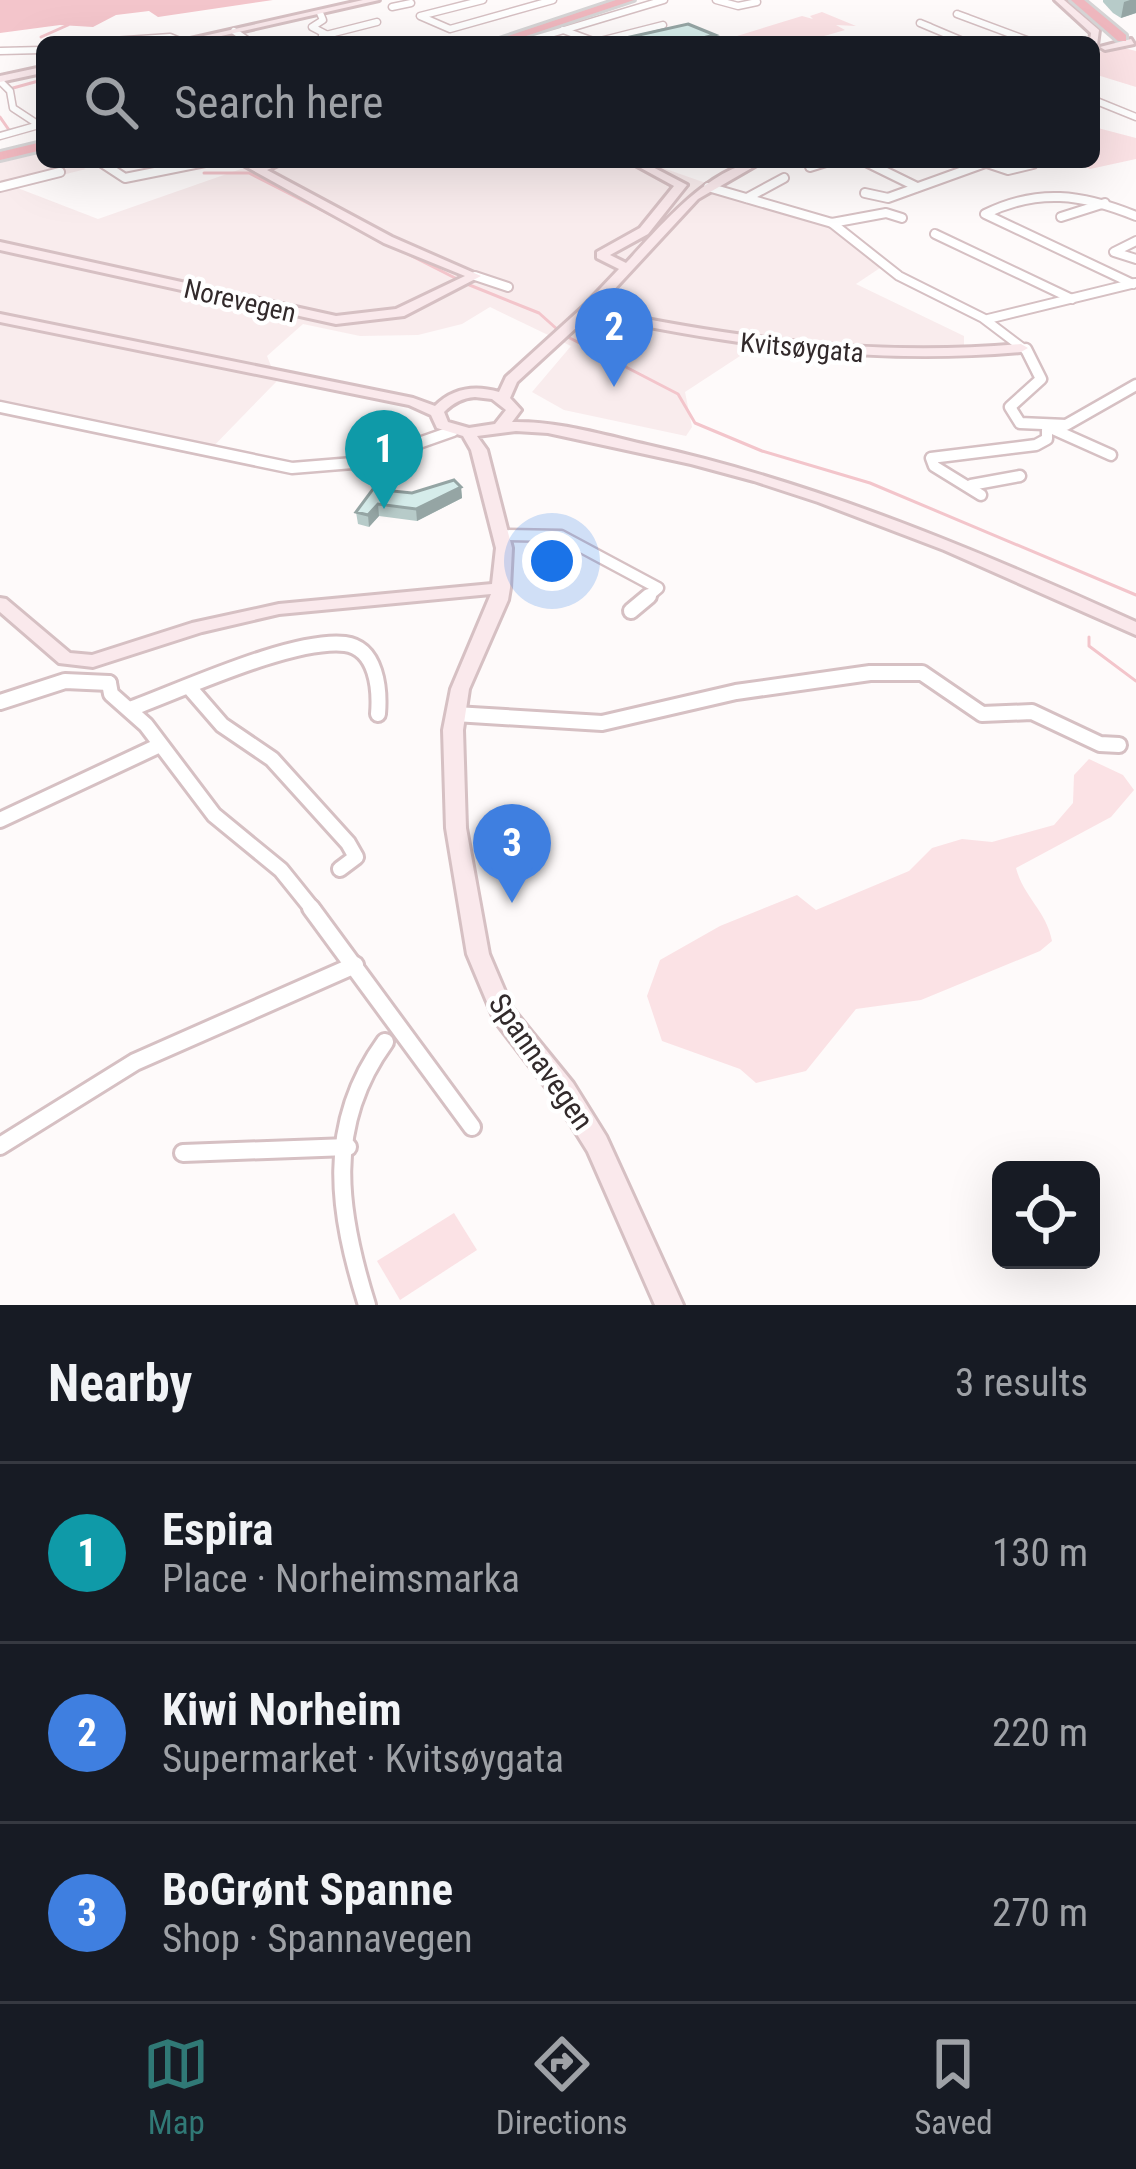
<!DOCTYPE html>
<html lang="en">
<head>
<meta charset="utf-8">
<style>
	body { margin:0; font-family:"Roboto Condensed",sans-serif; background:#20242c; color:#f1f3f6 }
	.controls { position:absolute; right:36px; bottom:36px; display:grid; overflow:hidden; border-radius:18px; box-shadow:0 12px 48px #0002 }
	.controls button { width:108px; height:108px; display:grid; place-items:center; padding:0; border:0; border-bottom:3px solid #363941; background:#171b24; color:#f1f3f6; font:60px sans-serif }
	.you { position:absolute; left:552px; top:561px; width:42px; height:42px; margin:-30px; border:9px solid #fff; border-radius:50%; background:#1a73e8; box-shadow:0 0 0 18px #1a73e833 }
	.badge { display:grid; place-items:center; width:78px; height:78px; border-radius:50%; background:#307976; color:#fff; font-size:39px; font-weight:700 }
	.pin { position:absolute; translate:-50% -99px; filter:drop-shadow(0 3px 6px #0008) }
	.pin::after { content:''; position:absolute; top:63px; width:42px; height:36px; background:inherit; clip-path:polygon(0 0,100% 0,50% 100%) }
	.list { margin:0; padding:0; list-style:none }
	h2 { display:flex; justify-content:space-between; align-items:center; height:156px; margin:0; padding:0 48px; font-size:51px }
	h2 small { font-size:39px; font-weight:400; color:#9ea1a6 }
	.list li { display:grid; grid-template-columns:78px 1fr auto; gap:36px; align-items:center; box-sizing:border-box; height:180px; padding:0 48px; border-top:3px solid #363941 }
	.list b { display:block; font-size:45px; white-space:nowrap }
	.list p { margin:0; font-size:39px; white-space:nowrap; color:#9ea1a6 }
	.list em { font-size:39px; font-style:normal; color:#9ea1a6 }
	.icon { flex:none; width:66px; height:66px; fill:none; stroke:currentColor; stroke-width:2; stroke-linecap:round; stroke-linejoin:round }
	.map { position:relative; flex:none; width:1136px; height:1305px; overflow:hidden }
	.search { position:absolute; background:#171b24; box-shadow:0 12px 48px #0002; left:36px; right:36px; top:36px; height:132px; display:flex; align-items:center; gap:30px; box-sizing:border-box; padding:0 42px; border-radius:18px; color:#9ea1a6; font-size:45px }
	.sheet { height:696px; background:#171b24 }
	nav { display:flex; justify-content:space-around; align-items:center; box-sizing:border-box; height:168px; border-top:3px solid #363941; background:#171b24; font-size:33px; color:#9ea1a6 }
	nav a { display:grid; justify-items:center; gap:6px }
	nav .on { color:#307976 }
	.map>svg:first-child { display:block }
	.built { fill:#f9eced }
	.green { fill:#fbe2e5 }
	.water { fill:#f3c5cb }
	.lines { fill:none; stroke-linecap:round; stroke-linejoin:round }
	.stream { stroke:#f3c5cb; stroke-width:3 }
	.street-far4-casing { stroke:#d6c0c3; stroke-width:9 }
	.street-far3-casing { stroke:#d6c0c3; stroke-width:12 }
	.street-far2-casing { stroke:#d6c0c3; stroke-width:15 }
	.street-far1-casing { stroke:#d6c0c3; stroke-width:20 }
	.street-casing { stroke:#d6c0c3; stroke-width:22 }
	.secondary-casing { stroke:#d6c0c3; stroke-width:6 }
	.highway-casing { stroke:#d6d4d5; stroke-width:6 }
	.street-far4 { stroke:#fff; stroke-width:6 }
	.street-far3 { stroke:#fff; stroke-width:8 }
	.street-far2 { stroke:#fff; stroke-width:10 }
	.street-far1 { stroke:#fff; stroke-width:14 }
	.street { stroke:#fff; stroke-width:16 }
	.secondary { fill:#fae9ec; fill-rule:evenodd }
	.highway { fill:#efb7be; fill-rule:evenodd }
	.wall { fill:#b7cbc9 }
	.shaded-wall { fill:#95a5a4 }
	.building { fill:#d5ecea; stroke:#95a5a4; stroke-width:3 }
	.labels { text-anchor:middle; stroke-width:9; stroke-linejoin:round; paint-order:stroke }
	.far-street-label { font-size:27px; fill:#322a2b; stroke:#fff }
	.street-label { font-size:30px; fill:#322a2b; stroke:#fff }
</style>
</head>
<body>
<div class="map">
<svg width="1136" height="1305" viewBox="0 0 1136 1305">
	<rect width="100%" height="100%" fill="#fefafa"/>
	<path class="built" d="M42 147V162H71L86 169 15 187 98 219 261 162H646L839 230 883 266 856 284 964 336V345L889 351 763 341 685 392 692 427 686 436 564 410 532 392 571 346 490 307 462 324 418 335 360 336 303 324 267 356 277 381 203 457 0 413V156Z"/>
	<g class="green">
		<path d="M822 12 856 26 836 25 845 30C809 41 773 49 737 36L802 16 813 19 810 16Z"/>
		<path d="M1120 47 1136 51V87L1094 74V53Z"/>
		<path d="M1094 127 1136 138V159L1090 169 1075 162H1094Z"/>
		<path d="M1089 759 1123 775 1134 790 1111 817 1016 868C1023 896 1047 912 1052 941L1040 951 921 1000 856 1009 806 1071 756 1083 740 1069 662 1041 647 996 660 960 720 926 797 895 816 910 909 871 932 848 962 839 992 842 1054 825 1073 803 1074 775Z"/>
		<path d="M454 1213 477 1250 400 1300 377 1261Z"/>
	</g>
	<path class="water" d="M0 0H273L158 17 149 11 116 15 93 27 60 25 0 33Z"/>
	<g class="lines">
		<g class="stream">
			<path d="M41 37 68 25"/>
			<path d="M13 88 42 80"/>
			<path d="M0 117 9 130"/>
			<path d="M66 162 74 166"/>
			<path d="M204 173H249L459 280"/>
			<path d="M467 284 539 313 558 330"/>
			<path d="M566 336 678 394 695 423 762 451 870 483 1136 595"/>
			<path d="M1089 637V646L1136 681"/>
		</g>
		<defs>
			<g id="street-far4">
				<path d="M483 0 420 16 450 29 553 0"/>
				<path d="M716 0 738 6 757 2"/>
				<path d="M392 7 411 3"/>
				<path d="M320 13 323 20 312 27 341 42"/>
				<path d="M968 18 957 14 1032 42"/>
				<path d="M930 27 920 23 965 42"/>
				<path d="M563 30 596 42 663 25"/>
				<path d="M234 31 247 40"/>
				<path d="M322 36 377 22"/>
				<path d="M98 42 170 37 182 42"/>
				<path d="M524 42 664 0"/>
				<path d="M1032 42H1052"/>
				<path d="M0 51 42 50"/>
				<path d="M0 81 10 91 13 108 42 127"/>
				<path d="M1094 100 1136 117"/>
				<path d="M0 136 39 125"/>
			</g>
			<g id="street-far3">
				<path d="M866 162 917 187"/>
				<path d="M984 162 1008 170 1033 164"/>
				<path d="M102 163 125 178 205 162"/>
				<path d="M810 167 826 162"/>
				<path d="M0 187 60 172"/>
				<path d="M708 187 832 223 886 213 902 218"/>
				<path d="M865 193 888 198 985 163"/>
				<path d="M747 198 784 178"/>
				<path d="M1061 217 1105 203"/>
				<path d="M832 223 899 276 983 318 1028 352"/>
				<path d="M935 234 1072 299"/>
				<path d="M1136 241 1114 252 1136 259"/>
				<path d="M475 276 508 287"/>
				<path d="M1133 284 985 214C1038 188 1082 194 1136 216"/>
				<path d="M988 319 1135 283"/>
			</g>
			<g id="street-far2">
				<path d="M1026 349 1041 379 1010 407 1020 423 1066 425 1136 385"/>
				<path d="M0 407 292 468 365 462 453 431"/>
				<path d="M1055 430 1111 455"/>
				<path d="M971 485 1020 476"/>
				<path d="M981 495 934 466 931 458 1036 445 1047 439V430"/>
				<path d="M502 535 561 536 658 588 645 599"/>
			</g>
			<g id="street-far1">
				<path d="M631 611 649 596"/>
				<path d="M109 683 111 694 146 725 214 815 281 870 314 911"/>
				<path d="M189 687 222 725 272 759 348 843 356 857 340 869"/>
				<path d="M0 702 65 681 109 683"/>
				<path d="M130 709C182 690 293 638 345 644 377 648 380 690 378 714"/>
				<path d="M455 714 602 723 736 692 870 673H922L982 714 1032 712 1100 744 1119 745"/>
				<path d="M0 820 160 745"/>
			</g>
			<g id="street">
				<path d="M311 908 472 1127"/>
				<path d="M0 1146 135 1062 355 965"/>
				<path d="M183 1153 348 1147"/>
				<path d="M367 1305C338 1213 324 1126 385 1042"/>
			</g>
			<g id="secondary">
				<path d="M363 0H379L195 42H177Z"/>
				<path d="M1055 0H1064L1099 30 1097 45 1090 42 1091 33Z"/>
				<path d="M1131 39 1134 44 1105 50 1100 47Z"/>
				<path d="M42 67V73L0 82V76Z"/>
				<path d="M238 162H251L258 166 285 162 267 170 392 237 481 276 404 316 336 324 0 250V242L336 316 396 309 465 276 384 243Z"/>
				<path d="M630 162H643L687 185 648 234 610 255 626 263C658 229 713 162 762 162L698 199 596 309C740 339 874 357 1021 344L1028 348 1021 352C872 365 736 346 590 315L517 382 510 398 521 410 512 422C558 421 603 435 647 445 818 483 977 550 1136 622V635L944 550 818 502 754 481 691 464 548 433 516 431 477 436 487 450 512 548 510 588 508 600 469 689 463 730 466 828 489 954 512 1008 573 1083 606 1136 683 1305H655L588 1152 555 1099 495 1021 467 954 446 828 443 730 451 689 491 594 279 614 202 632 93 667 59 663 0 612V598L6 599 70 653 92 655 192 623 279 604 492 584 496 548 471 450 463 436 437 428 431 415 409 405 0 322V314L413 398 435 406C453 388 475 385 499 392L506 377 582 308 619 269 597 258V252L640 228 674 186ZM475 397 492 399 506 410 495 424 469 428 448 422 444 412C453 403 462 398 475 397Z"/>
			</g>
			<g id="highway">
				<path d="M616 0H634L508 42H490Z"/>
				<path d="M1071 0H1084L1126 35V41H1118Z"/>
				<path d="M42 142V150L0 160V152Z"/>
			</g>
		</defs>
		<use href="#street-far4" class="street-far4-casing"/>
		<use href="#street-far3" class="street-far3-casing"/>
		<use href="#street-far2" class="street-far2-casing"/>
		<use href="#street-far1" class="street-far1-casing"/>
		<use href="#street" class="street-casing"/>
		<use href="#secondary" class="secondary-casing"/>
		<use href="#highway" class="highway-casing"/>
		<use href="#street-far4" class="street-far4"/>
		<use href="#street-far3" class="street-far3"/>
		<use href="#street-far2" class="street-far2"/>
		<use href="#street-far1" class="street-far1"/>
		<use href="#street" class="street"/>
		<use href="#secondary" class="secondary"/>
		<use href="#highway" class="highway"/>
	</g>
	<g class="wall">
		<path d="M1103 0H1136V13L1121 18 1113 13 1103 2Z"/>
		<path d="M400 420V424L384 444 368 440 367 437Z"/>
		<path d="M461 487 462 498 417 521 379 516 369 527 358 524 356 512 412 493Z"/>
	</g>
	<g class="shaded-wall">
		<path d="M1130 0H1136V13L1121 18 1124 2Z"/>
		<path d="M715 35 714 42H686Z"/>
		<path d="M461 487 462 498 417 521 416 509Z"/>
		<path d="M378 504 379 516 369 527 368 515Z"/>
	</g>
	<g class="building">
		<path d="M688 24 715 35 686 42H641L630 37Z"/>
		<path d="M385 417 400 420 384 440 367 437Z"/>
		<path d="M454 480 461 487 416 509 378 504 368 515 356 512 373 489 412 493Z"/>
	</g>
	<g class="labels">
		<g class="far-street-label">
			<text transform="translate(240 301) rotate(13)" y="9">Norevegen</text>
			<text transform="translate(802 348) rotate(5)" y="9">Kvitsøygata</text>
		</g>
		<g class="street-label">
			<text transform="translate(541 1062) rotate(55)" y="10">Spannavegen</text>
		</g>
	</g>
</svg>
<div class="controls">
<button><svg class="icon" aria-label="locate" viewBox="0 0 24 24"><circle cx="12" cy="12" r="6"/><path d="M12 2v4M12 18v4M2 12h4M18 12h4"/></svg></button>
</div>
<div class="you"></div>
<div class="pin badge" style="left:384px;top:509px;background:#0f9aa8">1</div>
<div class="pin badge" style="left:614px;top:387px;background:#3f7fe0">2</div>
<div class="pin badge" style="left:512px;top:903px;background:#3f7fe0">3</div>
<div class="search"><svg class="icon" aria-label="search" viewBox="0 0 24 24"><circle cx="10" cy="10" r="6"/><path d="M15 15l6 6"/></svg>Search here</div>
</div>
<section class="sheet">
<h2>Nearby<small>3 results</small></h2>
<ul class="list">
<li><span class="badge" style="background:#0f9aa8">1</span><div><b>Espira</b><p>Place · Norheimsmarka</p></div><em>130 m</em></li>
<li><span class="badge" style="background:#3f7fe0">2</span><div><b>Kiwi Norheim</b><p>Supermarket · Kvitsøygata</p></div><em>220 m</em></li>
<li><span class="badge" style="background:#3f7fe0">3</span><div><b>BoGrønt Spanne</b><p>Shop · Spannavegen</p></div><em>270 m</em></li>
</ul>
</section>
<nav>
<a class="on"><svg class="icon" aria-label="map" viewBox="0 0 24 24"><path d="M3 6l6-2 6 2 6-2v14l-6 2-6-2-6 2zM9 4v14M15 6v14"/></svg>Map</a>
<a><svg class="icon" aria-label="directions" viewBox="0 0 24 24"><path d="M12 3l9 9-9 9-9-9zM9 14v-3h6M13 9l2 2-2 2"/></svg>Directions</a>
<a><svg class="icon" aria-label="saved" viewBox="0 0 24 24"><path d="M7 4h10v16l-5-4-5 4z"/></svg>Saved</a>
</nav>
</body>
</html>
